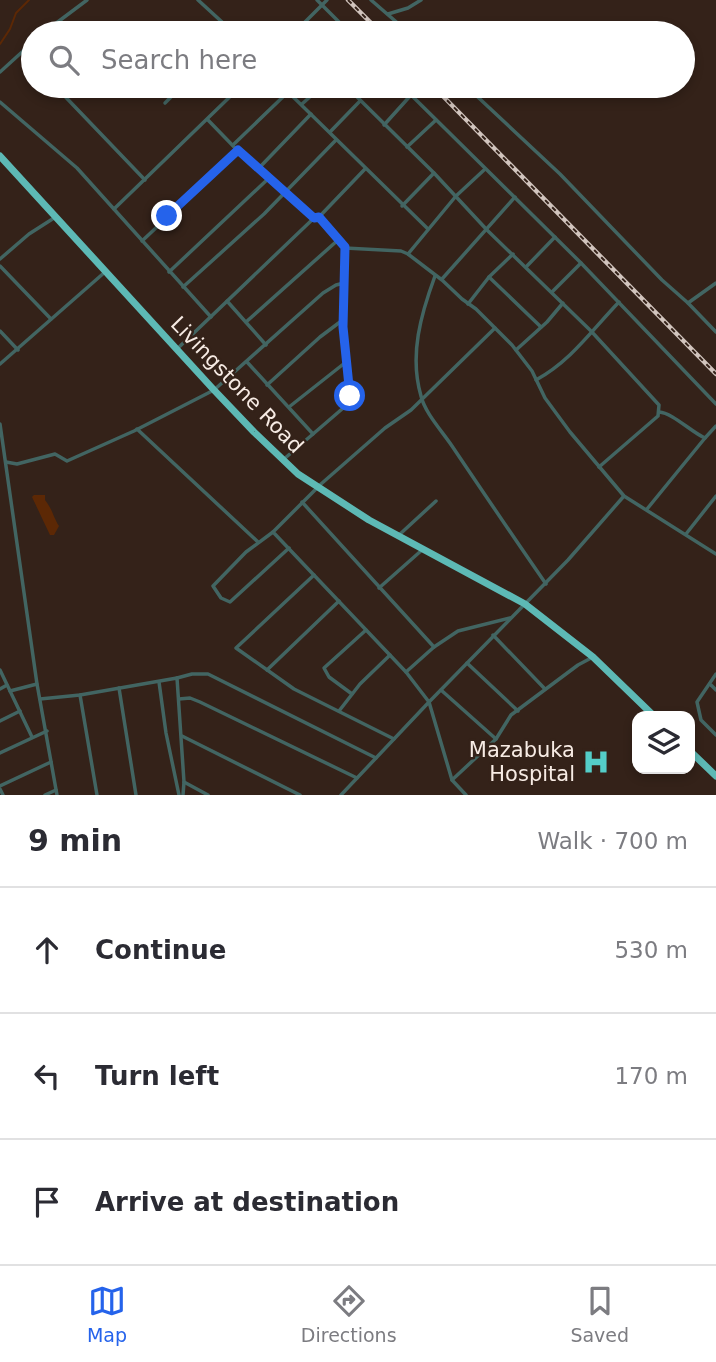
<!DOCTYPE html>
<html lang="en">
<head>
<meta charset="utf-8">
<style>
	body { margin:0; font-family:"DejaVu Sans",sans-serif; background:#f2f2f3; color:#2b2b33 }
	.controls { position:absolute; right:21px; bottom:21px; display:grid; overflow:hidden; border-radius:14px; box-shadow:0 4px 10px #0003 }
	.controls button { width:63px; height:63px; display:grid; place-items:center; padding:0; border:0; border-bottom:2px solid #e1e1e2; background:#fff; color:#2b2b33; font:35px sans-serif }
	.stop { position:absolute; width:21px; height:21px; margin:-16px; border:5px solid #2563eb; border-radius:50%; background:#fff }
	.stop.end { background:#2563eb; border-color:#fff; box-shadow:0 2px 7px #0008 }
	.list { margin:0; padding:0; list-style:none }
	h2 { display:flex; justify-content:space-between; align-items:center; height:91px; margin:0; padding:0 28px; font-size:30px }
	h2 small { font-size:23px; font-weight:400; color:#7c7c81 }
	.list li { display:grid; grid-template-columns:46px 1fr auto; gap:21px; align-items:center; box-sizing:border-box; height:126px; padding:0 28px; border-top:2px solid #e1e1e2 }
	.list b { display:block; font-size:26px; white-space:nowrap }
	.list em { font-size:23px; font-style:normal; color:#7c7c81 }
	.icon { flex:none; width:38px; height:38px; fill:none; stroke:currentColor; stroke-width:2; stroke-linecap:round; stroke-linejoin:round }
	.map { position:relative; flex:none; width:716px; height:795px; overflow:hidden }
	.search { position:absolute; background:#fff; box-shadow:0 4px 10px #0003; left:21px; right:21px; top:21px; height:77px; display:flex; align-items:center; gap:18px; box-sizing:border-box; padding:0 24px; border-radius:38px; color:#7c7c81; font-size:26px }
	.sheet { height:469px; background:#fff }
	nav { display:flex; justify-content:space-around; align-items:center; box-sizing:border-box; height:98px; border-top:2px solid #e1e1e2; background:#fff; font-size:19px; color:#7c7c81 }
	nav a { display:grid; justify-items:center; gap:4px }
	nav .on { color:#2563eb }
	.map>svg:first-child { display:block }
	.water { fill:#5c2805 }
	.lines { fill:none; stroke-linecap:round; stroke-linejoin:round }
	.stream { stroke:#5c2805; stroke-width:2 }
	.street { stroke:#426562; stroke-width:3.5 }
	.highway { stroke:#5db9b5; stroke-width:7 }
	.rail-casing { stroke:#d1c4bd; stroke-width:4.5 }
	.rail { stroke:#342219; stroke-width:2; stroke-dasharray:5; stroke-linecap:butt }
	.route { stroke:#2563eb; stroke-width:9 }
	.labels { text-anchor:middle; stroke-width:5; stroke-linejoin:round; paint-order:stroke }
	.street-label { font-size:21px; fill:#f7ebe4; stroke:#342219 }
	.poi-label { font-size:21px; fill:#f7ebe4; stroke:#342219; text-anchor:end }
</style>
</head>
<body>
<div class="map">
<svg width="716" height="795" viewBox="0 0 716 795">
	<rect width="100%" height="100%" fill="#342219"/>
	<path class="water" d="M34 495H45V500C53 510 53 517 59 526L54 535H50L32 497Z"/>
	<g class="lines">
		<path class="stream" d="M0 44 10 29 16 13 29 0"/>
		<g class="street">
			<path d="M198 0 234 33"/>
			<path d="M317 0 350 33"/>
			<path d="M371 0 409 33"/>
			<path d="M388 14 408 8 421 0"/>
			<path d="M43 33 87 0"/>
			<path d="M294 33 327 0"/>
			<path d="M24 50 33 60"/>
			<path d="M0 72 33 42"/>
			<path d="M55 86 145 180"/>
			<path d="M282 86 428 229"/>
			<path d="M346 86 434 173 487 230 591 331 659 405 658 416 599 467"/>
			<path d="M402 86 581 263 716 404"/>
			<path d="M466 86 560 174 662 280 688 303 716 283"/>
			<path d="M0 102 77 168 211 317"/>
			<path d="M165 103 182 86"/>
			<path d="M302 104 322 86"/>
			<path d="M208 120 238 151 313 217"/>
			<path d="M384 125 411 95"/>
			<path d="M330 132 360 101"/>
			<path d="M234 144 288 92"/>
			<path d="M407 147 436 120"/>
			<path d="M259 168 311 114"/>
			<path d="M365 169 319 217 345 248 401 251 408 254 442 280 462 299 476 309 512 345 532 371 545 398 570 432 624 496 716 554"/>
			<path d="M402 206 434 173"/>
			<path d="M114 209 241 86"/>
			<path d="M142 241 238 151"/>
			<path d="M408 254 456 196 484 170"/>
			<path d="M0 259 29 234 54 218"/>
			<path d="M0 266 51 319"/>
			<path d="M526 267 555 237"/>
			<path d="M169 272 269 178"/>
			<path d="M435 276C421 314 409 355 421 396 425 413 442 431 452 446 483 492 514 538 546 584"/>
			<path d="M489 277 541 327"/>
			<path d="M442 279 515 197"/>
			<path d="M183 287 264 214 336 140"/>
			<path d="M552 292 581 263"/>
			<path d="M227 301 266 345"/>
			<path d="M688 303 716 332"/>
			<path d="M468 304 489 277 513 254"/>
			<path d="M246 322 338 240"/>
			<path d="M495 328 411 410 385 428 321 484 273 532 406 672 429 702 568 560 624 496"/>
			<path d="M0 331 18 350"/>
			<path d="M177 349 314 218"/>
			<path d="M516 350 547 322 563 303"/>
			<path d="M247 362 313 434"/>
			<path d="M0 364 105 272"/>
			<path d="M536 380C571 361 592 330 619 302"/>
			<path d="M267 385 320 337 344 319"/>
			<path d="M289 407 346 362"/>
			<path d="M659 412C673 413 691 432 705 438L716 426"/>
			<path d="M0 424 37 684 57 795"/>
			<path d="M137 429 258 542"/>
			<path d="M284 459 349 403 350 395 343 327 345 248"/>
			<path d="M6 462 17 464 55 454 67 461 134 431 214 390 323 293 336 285 344 283"/>
			<path d="M302 502 434 647"/>
			<path d="M647 509 705 438"/>
			<path d="M273 532 246 552 213 586 221 598 230 602 289 548"/>
			<path d="M686 534 716 496"/>
			<path d="M399 535 436 501"/>
			<path d="M314 575 236 648 294 689 394 739"/>
			<path d="M379 588 422 550"/>
			<path d="M493 635 545 689"/>
			<path d="M467 663 518 711"/>
			<path d="M0 670 32 737"/>
			<path d="M267 670 339 601"/>
			<path d="M406 672 434 647 458 631 510 618"/>
			<path d="M716 674 697 702 701 720 716 735"/>
			<path d="M177 678 192 674H208L376 758"/>
			<path d="M159 682 166 733 179 795"/>
			<path d="M711 685 716 690"/>
			<path d="M119 688 136 795"/>
			<path d="M0 689 7 685"/>
			<path d="M441 690 496 739"/>
			<path d="M10 691 37 684"/>
			<path d="M352 694 329 677 324 668 366 630"/>
			<path d="M80 695 97 795"/>
			<path d="M40 699 80 695 177 678 184 782 183 795"/>
			<path d="M179 699 190 698 200 702 357 778"/>
			<path d="M339 711 360 684 390 655"/>
			<path d="M0 721 20 711"/>
			<path d="M182 736 300 795"/>
			<path d="M0 753 47 731"/>
			<path d="M452 780 496 739 511 715 578 665 593 657"/>
			<path d="M184 782 208 795"/>
			<path d="M0 786 51 762"/>
			<path d="M0 789 3 795"/>
			<path d="M45 795 56 790"/>
			<path d="M341 795 429 702 452 780 466 795"/>
		</g>
		<g class="highway">
			<path d="M0 156 214 390 254 432 298 474 369 520 525 604 593 657 654 716"/>
			<path d="M690 751 716 776"/>
		</g>
		<defs>
			<g id="rail">
				<path d="M348 0 381 33"/>
				<path d="M433 86 716 374"/>
			</g>
		</defs>
		<use href="#rail" class="rail-casing"/>
		<use href="#rail" class="rail"/>
	</g>
	<g class="lines">
		<path class="route" d="M167 216 238 150 314 218 319 217 345 247 343 327 350 396"/>
	</g>
	<defs>
		<symbol id="hospital-bare" viewBox="-9 -9 18 18"><path d="M-5-5h3v3.5h4V-5h3V5h-3V1.5h-4V5h-3Z" fill="#54cdc8" stroke="#342219" stroke-width="2.5" paint-order="stroke"/></symbol>
	</defs>
	<g fill-rule="evenodd">
		<use href="#hospital-bare" x="577" y="743" width="38" height="38"/>
	</g>
	<g class="labels">
		<g class="street-label">
			<text transform="translate(237 385) rotate(46)" y="7">Livingstone Road</text>
		</g>
		<g class="poi-label">
			<text x="575" y="757">Mazabuka<tspan x="575" dy="24">Hospital</tspan></text>
		</g>
	</g>
</svg>
<div class="controls">
<button><svg class="icon" aria-label="layers" viewBox="0 0 24 24"><path d="M12 4l9 5-9 5-9-5zM3 14l9 5 9-5"/></svg></button>
</div>
<div class="stop" style="left:350px;top:396px"></div>
<div class="stop end" style="left:167px;top:216px"></div>
<div class="search"><svg class="icon" aria-label="search" viewBox="0 0 24 24"><circle cx="10" cy="10" r="6"/><path d="M15 15l6 6"/></svg>Search here</div>
</div>
<section class="sheet">
<h2>9 min<small>Walk · 700 m</small></h2>
<ul class="list">
<li><svg class="icon" aria-label="ahead" viewBox="0 0 24 24"><path d="M12 20V5M6 11l6-6 6 6"/></svg><div><b>Continue</b></div><em>530 m</em></li>
<li><svg class="icon" aria-label="left" viewBox="0 0 24 24"><path d="M17 20v-9H6M10 6l-5 5 5 5"/></svg><div><b>Turn left</b></div><em>170 m</em></li>
<li><svg class="icon" aria-label="arrive" viewBox="0 0 24 24"><path d="M6 21V4h12l-3 4 3 4H6"/></svg><div><b>Arrive at destination</b></div></li>
</ul>
</section>
<nav>
<a class="on"><svg class="icon" aria-label="map" viewBox="0 0 24 24"><path d="M3 6l6-2 6 2 6-2v14l-6 2-6-2-6 2zM9 4v14M15 6v14"/></svg>Map</a>
<a><svg class="icon" aria-label="directions" viewBox="0 0 24 24"><path d="M12 3l9 9-9 9-9-9zM9 14v-3h6M13 9l2 2-2 2"/></svg>Directions</a>
<a><svg class="icon" aria-label="saved" viewBox="0 0 24 24"><path d="M7 4h10v16l-5-4-5 4z"/></svg>Saved</a>
</nav>
</body>
</html>
